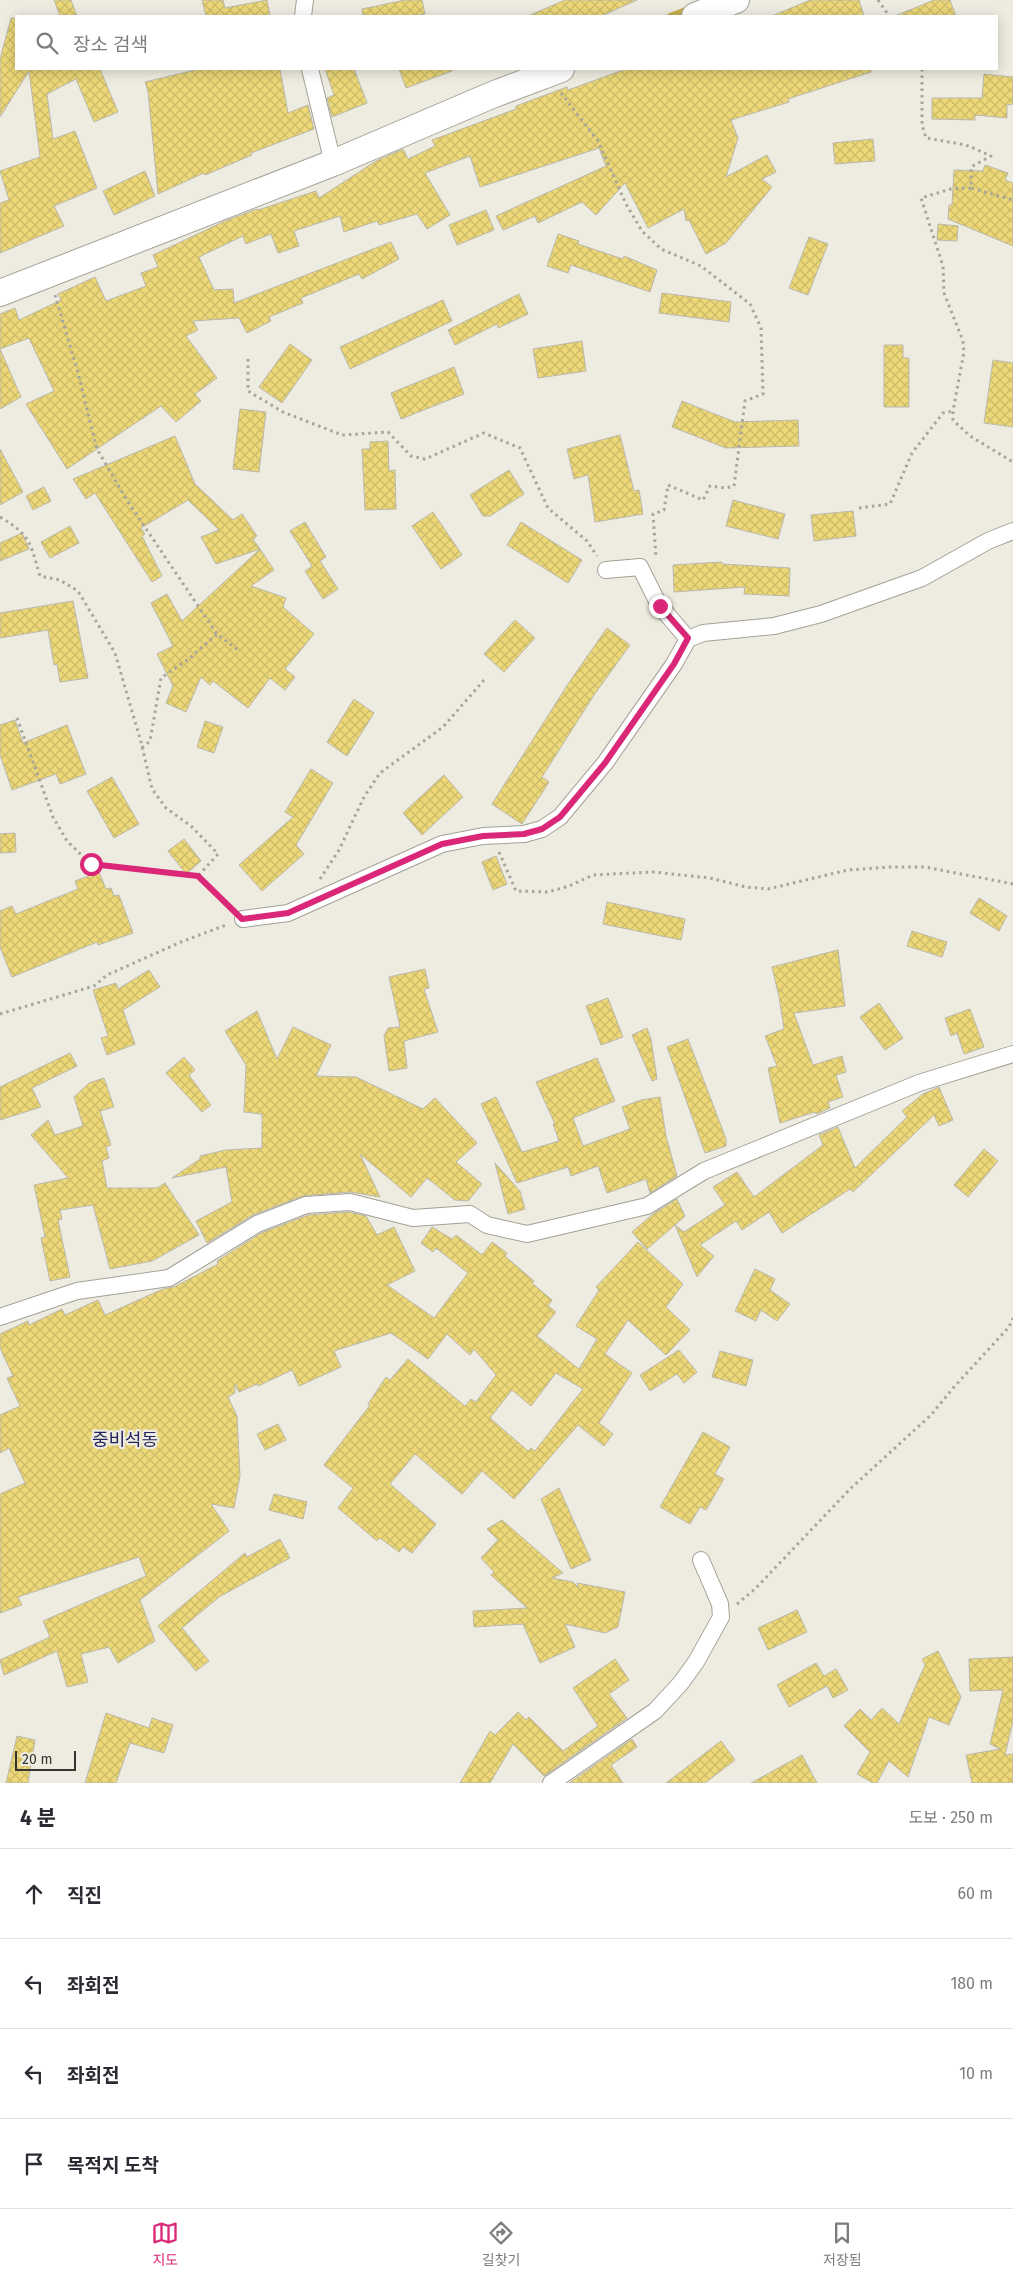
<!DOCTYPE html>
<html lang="ko">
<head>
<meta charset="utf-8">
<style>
	body { margin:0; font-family:"Fira Sans","Noto Sans KR",sans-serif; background:#f2f2f3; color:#2b2b33 }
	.scale { position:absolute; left:15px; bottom:12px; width:61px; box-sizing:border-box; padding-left:5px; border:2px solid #353430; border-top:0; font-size:14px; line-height:18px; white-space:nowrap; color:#353430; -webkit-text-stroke:4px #eeece0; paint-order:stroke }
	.stop { position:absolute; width:15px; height:15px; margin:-11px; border:4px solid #db2777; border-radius:50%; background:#fff }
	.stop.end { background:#db2777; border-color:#fff; box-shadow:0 1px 5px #0008 }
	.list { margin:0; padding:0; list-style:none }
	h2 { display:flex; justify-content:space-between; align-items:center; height:65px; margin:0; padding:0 20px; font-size:21px }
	h2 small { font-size:16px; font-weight:400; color:#7c7c81 }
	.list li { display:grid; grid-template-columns:32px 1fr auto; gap:15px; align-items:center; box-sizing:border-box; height:90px; padding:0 20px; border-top:1px solid #e1e1e2 }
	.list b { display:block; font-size:19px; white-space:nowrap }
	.list em { font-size:16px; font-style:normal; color:#7c7c81 }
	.icon { flex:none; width:28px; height:28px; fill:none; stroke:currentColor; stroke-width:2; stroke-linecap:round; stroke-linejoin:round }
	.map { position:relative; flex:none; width:1013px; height:1783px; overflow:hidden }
	.search { position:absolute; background:#fff; box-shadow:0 2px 12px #0003; left:15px; right:15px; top:15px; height:55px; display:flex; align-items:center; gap:12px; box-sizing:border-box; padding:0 18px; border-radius:0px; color:#7c7c81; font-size:19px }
	.sheet { height:425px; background:#fff }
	nav { display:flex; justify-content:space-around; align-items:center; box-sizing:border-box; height:70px; border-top:1px solid #e1e1e2; background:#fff; font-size:14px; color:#7c7c81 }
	nav a { display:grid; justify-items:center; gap:2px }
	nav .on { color:#db2777 }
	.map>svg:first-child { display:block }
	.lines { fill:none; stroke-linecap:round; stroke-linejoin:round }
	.stream { stroke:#c4b050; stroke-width:6 }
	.building { fill:url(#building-cross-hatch); stroke:#bab8ae; fill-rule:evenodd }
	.minor-casing { stroke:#a3a196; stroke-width:18 }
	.primary-casing { stroke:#a3a196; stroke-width:28 }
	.path { stroke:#a6a49b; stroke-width:3; stroke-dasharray:2.5 4; stroke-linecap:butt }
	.minor { stroke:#fff; stroke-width:16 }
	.primary { stroke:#fff; stroke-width:26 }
	.route { stroke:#db2777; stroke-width:6 }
	.labels { text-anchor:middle; stroke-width:4.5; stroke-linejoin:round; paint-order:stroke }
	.quarter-label { font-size:18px; fill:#23235d; stroke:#eeece0 }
</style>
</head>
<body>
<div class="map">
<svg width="1013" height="1783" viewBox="0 0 1013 1783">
	<defs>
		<pattern id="building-cross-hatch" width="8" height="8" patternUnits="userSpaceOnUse" patternTransform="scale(1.25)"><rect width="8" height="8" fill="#ecd878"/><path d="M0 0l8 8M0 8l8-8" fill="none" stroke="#cbba68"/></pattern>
	</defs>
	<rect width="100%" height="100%" fill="#eeece0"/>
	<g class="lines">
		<path class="stream" d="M670 16 691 8"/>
	</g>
	<g class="building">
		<path d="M54 0H71L77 16H60Z"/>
		<path d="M202 0H223L225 8 267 0 270 16H206Z"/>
		<path d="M405 0H422L425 14 415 16H363L362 9Z"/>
		<path d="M565 0H637L601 16H528Z"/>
		<path d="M810 0H859L864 16H772Z"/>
		<path d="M934 0H950L956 16H895Z"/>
		<path d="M11 18H16V69H100L118 112 94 122 76 79 47 94 53 139 75 131 97 188 54 206 64 226 0 253V203L9 200 0 171 40 157 29 71 0 117V59Z"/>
		<path d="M199 69H280L288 113 308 105 314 129 251 153 252 155 205 175 204 173 158 194 148 91 145 82Z"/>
		<path d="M325 69H354L367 103 332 117 327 98 334 95Z"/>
		<path d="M399 69H452V71L406 88Z"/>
		<path d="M626 69H871V72L788 99 789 102 731 120 738 138 726 177 767 155 776 172 762 179 772 187 726 243 706 254 689 220 686 221 684 209 648 228 625 183 596 215 582 202 538 223 535 216 503 230 496 216 606 166 599 148 480 187 470 156 425 173 450 215 427 229 417 214 379 225 377 221 344 232 340 216 294 231 299 246 278 253 271 234 246 244 243 236 199 257 214 290 233 289 234 303 391 242 399 259 362 279 359 274 301 298 303 303 269 317 271 321 247 333 239 318 193 321 198 330 186 336 217 378 195 394 201 401 176 422 161 406 67 469 26 404 54 391 29 338 0 349V314L15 308 19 320 61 300 58 294 95 277 106 301 146 286 141 273 158 267 153 255 225 221 257 209 258 210 316 191 319 198 376 161 403 149 408 159 435 146 432 140 516 109V106L567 87 568 90Z"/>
		<path d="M984 74 1013 77V104L1007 105V118L975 115V120L932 119V98H982Z"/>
		<path d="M873 139 875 161 835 164 833 143Z"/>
		<path d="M985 165 1008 173 1005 180 1013 183V246L948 219 949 205H952L954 170 983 171Z"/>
		<path d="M145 171 155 196 114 215 103 191Z"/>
		<path d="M486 210 494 230 457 245 449 225Z"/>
		<path d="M938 224 958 226 957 241 937 240Z"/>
		<path d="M558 234 579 241 578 244 623 259 624 256 657 270 650 292 571 265 568 273 547 266Z"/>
		<path d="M809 237 828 244 808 295 789 288Z"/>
		<path d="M662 293 731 302 729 322 659 313Z"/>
		<path d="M519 294 528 314 498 328 497 324 455 345 448 330Z"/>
		<path d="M443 300 452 321 350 369 340 347Z"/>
		<path d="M582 341 586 371 538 378 533 349Z"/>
		<path d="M290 344 312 360 282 403 259 387Z"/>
		<path d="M884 345H903V358H909V407H884Z"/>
		<path d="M0 349 21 397 0 409Z"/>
		<path d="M993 360 1013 363V427L984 423Z"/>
		<path d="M454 367 464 394 401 419 391 393Z"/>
		<path d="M682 401 735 422 798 420 799 446 726 448 672 427Z"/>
		<path d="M240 409 266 412 259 472 233 469Z"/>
		<path d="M620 435 634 491 639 490 643 514 595 522 588 475 574 479 567 449Z"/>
		<path d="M175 436 195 484 233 520 242 514 257 536 253 539 260 549 216 564 201 537 219 530 188 500 141 528 145 534 142 536 162 576 152 582 95 493 86 499 73 479Z"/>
		<path d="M388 441 389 471 395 470 396 509 365 510 362 449H370V442Z"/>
		<path d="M0 449 23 492 0 505Z"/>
		<path d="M509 470 524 494 490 516H483L470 495Z"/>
		<path d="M44 487 51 501 33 510 26 496Z"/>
		<path d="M733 500 785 514 778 539 726 526Z"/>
		<path d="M853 511 856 536 814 541 811 515Z"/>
		<path d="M433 512 462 555 441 569 412 526Z"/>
		<path d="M305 522 326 557 320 561 338 589 323 599 305 571 312 566 290 531Z"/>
		<path d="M521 522 582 560 568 583 507 545Z"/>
		<path d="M70 526 79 543 50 558 41 542Z"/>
		<path d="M22 533 29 549 0 561V543Z"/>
		<path d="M260 549 274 570 251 586 286 598 283 607 314 634 285 669 295 677 285 690 270 678 248 708 213 681 210 685 201 677 186 712 166 703 173 686 157 654 173 646 151 603 167 594 182 621Z"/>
		<path d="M722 562V564L790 568 789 596 744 594 745 587 674 592 673 565Z"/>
		<path d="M73 601 88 678 60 682 57 664 54 665 48 630 0 638V613Z"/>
		<path d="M515 620 535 638 504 672 484 654Z"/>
		<path d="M607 628 630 645 594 695 542 777 549 782 522 824 492 804 568 684Z"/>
		<path d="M354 699 374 713 347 756 327 742Z"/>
		<path d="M15 720 23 743 67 725 86 774 60 784 56 774 12 790 0 755V725Z"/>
		<path d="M205 721 223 727 214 753 197 747Z"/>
		<path d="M311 769 333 783 296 845 304 854 262 891 239 865 293 817 285 812Z"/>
		<path d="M444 775 463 797 422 835 403 813Z"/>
		<path d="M112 777 139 824 114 838 87 791Z"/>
		<path d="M15 833 16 852 0 853V834Z"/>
		<path d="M184 839 201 861 186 874 168 851Z"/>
		<path d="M496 856 507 884 493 890 482 862Z"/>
		<path d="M99 872 106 889 111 888 114 896 119 895 133 933 98 945 97 942 12 977 0 947V911L12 906 16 914 78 889 75 881Z"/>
		<path d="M979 898 1007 916 999 931 970 913Z"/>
		<path d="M607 902 685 919 681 940 603 924Z"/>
		<path d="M912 931 947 942 942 957 907 946Z"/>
		<path d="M838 950 845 1006 794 1013 813 1065 842 1056 846 1072 836 1075 843 1097 828 1102 830 1108 816 1114 815 1112 780 1123 768 1068 777 1066 765 1036 784 1029 779 997 772 967Z"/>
		<path d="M425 969 429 988 424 989 438 1032 404 1041 407 1068 389 1071 384 1036 388 1028 400 1027 389 977Z"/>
		<path d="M149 970 160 987 123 1010 135 1044 107 1055 101 1038 108 1036 93 990 116 983 118 989Z"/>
		<path d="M608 998 623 1037 601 1045 586 1006Z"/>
		<path d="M879 1003 903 1038 885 1050 860 1017Z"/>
		<path d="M970 1009 984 1047 964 1054 957 1033 951 1036 945 1018Z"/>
		<path d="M257 1011 277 1059 293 1027 331 1045 316 1076 356 1077 423 1109 435 1098 477 1143 456 1162 482 1184 468 1201 455 1200 427 1178 411 1197 360 1154 380 1197 350 1192 303 1196 253 1215 207 1243 196 1221 232 1202 226 1167 172 1178 200 1159V1156L226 1150 262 1148V1114L244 1112 246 1065 225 1031Z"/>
		<path d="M647 1028 651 1039 657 1079 652 1081 632 1035Z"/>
		<path d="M688 1039 726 1139V1146L705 1153 667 1047Z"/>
		<path d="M70 1053 77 1066 32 1088 41 1107 0 1120V1087Z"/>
		<path d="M184 1057 195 1070 189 1075 211 1105 202 1112 166 1073Z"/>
		<path d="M597 1058 615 1101 573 1118 583 1146 630 1129 622 1107 641 1100 660 1097 666 1136 677 1176 650 1193 646 1179 607 1193 598 1166 571 1176 568 1167 517 1183 481 1104 496 1097 522 1152 559 1141 553 1124H555L536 1082Z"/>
		<path d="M104 1078 114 1107 100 1111 111 1145 106 1147 109 1158 102 1161 107 1188H157L165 1183 199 1235 152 1261 110 1269 93 1205 60 1210 62 1219 58 1220 70 1277 50 1281 41 1238 45 1237 34 1185 68 1178 31 1135 48 1120 55 1135 83 1126 74 1097 89 1083Z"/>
		<path d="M939 1087 953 1120 939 1126 934 1115 853 1192 850 1189 782 1233 769 1212 742 1230 736 1221 700 1245 714 1256 697 1277 675 1225 647 1249 632 1232 653 1214 677 1199 685 1216 675 1225 684 1232 725 1205 713 1187 737 1172 754 1197 823 1145 819 1135 838 1127 855 1168 907 1117 902 1111 923 1094Z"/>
		<path d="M984 1149 998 1161 968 1197 954 1185Z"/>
		<path d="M495 1163 520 1191 525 1209 508 1214Z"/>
		<path d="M349 1212 366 1216 377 1235 394 1227 415 1271 387 1285 434 1318 468 1273 436 1248 433 1252 421 1243 432 1227 452 1239 456 1235 482 1255 492 1242 507 1253 505 1256 534 1281 532 1283 552 1300 548 1306 556 1312 537 1336 579 1369 597 1339 576 1326 599 1290 596 1287 638 1242 683 1284 666 1307 690 1330 666 1355 628 1320 605 1354 632 1373 599 1423 613 1434 604 1446 578 1425 514 1499 482 1471 462 1494 415 1454 390 1484 436 1524 412 1553 403 1547 399 1552 380 1538 377 1541 338 1508 353 1488 324 1465 370 1405 368 1404 386 1377 390 1380 408 1359 465 1406 471 1399 476 1402 496 1375 474 1349 470 1355 447 1334 428 1359 391 1333 334 1351 341 1367 299 1386 292 1370 258 1386 257 1384 239 1392 235 1384V1393L228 1397 237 1416 240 1476 234 1508 211 1504 229 1531 140 1600 155 1641 118 1663 109 1647 81 1654 88 1682 67 1687 57 1651 4 1675 0 1660 50 1637 43 1621 146 1576 139 1557 18 1597 22 1605 0 1613V1494L25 1483 9 1448 0 1453V1415L20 1406 7 1378 13 1376 0 1348V1334L28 1321 29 1325 62 1309 65 1315 98 1300 105 1315 163 1289 174 1287 218 1264 217 1261 261 1233 308 1215ZM556 1373 583 1389 535 1451 531 1448 528 1451 490 1418 512 1390 531 1406Z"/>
		<path d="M755 1269 775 1279 770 1290 790 1304 777 1321 761 1310 756 1321 735 1311Z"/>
		<path d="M679 1350 697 1372 684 1383 677 1374 650 1391 640 1375Z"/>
		<path d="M720 1351 753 1360 746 1386 712 1377Z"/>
		<path d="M278 1424 286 1440 265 1450 257 1434Z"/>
		<path d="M703 1432 730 1447 715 1474 724 1479 706 1510 700 1507 690 1524 660 1507Z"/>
		<path d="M559 1488 591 1560 571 1569 541 1499Z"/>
		<path d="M274 1494 307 1502 303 1519 269 1510Z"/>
		<path d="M502 1520 563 1573 552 1578 573 1582 579 1588 577 1583 625 1592 618 1627 605 1633 565 1624 575 1647 540 1663 523 1624 474 1627 473 1611 527 1608 491 1575 494 1572 481 1558 498 1540 487 1529Z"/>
		<path d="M280 1539 290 1558 219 1597 182 1628 209 1661 196 1671 158 1626 245 1553 247 1557Z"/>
		<path d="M797 1610 807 1632 768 1650 758 1628Z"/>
		<path d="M938 1651 961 1697 949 1725 929 1717 908 1777 889 1761 877 1783H873L857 1774 870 1752 844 1726 860 1709 871 1720 882 1708 899 1724 925 1665 922 1659Z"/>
		<path d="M1013 1657V1721L1005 1755 1013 1754V1783H972L966 1755 1000 1749 990 1744 1003 1690 970 1691 969 1659Z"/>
		<path d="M615 1659 629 1680 609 1694 627 1718 544 1776 513 1744 490 1783H460L490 1731 495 1735 518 1712 526 1720 529 1717 563 1751 598 1726 573 1688Z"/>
		<path d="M816 1663 824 1676 836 1669 848 1690 833 1698 827 1686 789 1707 777 1685Z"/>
		<path d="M106 1713 149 1728 152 1718 173 1725 164 1753 130 1743 116 1783H85Z"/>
		<path d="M17 1736 35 1740 28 1783H6Z"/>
		<path d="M632 1739 637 1747 611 1765 623 1783H569Z"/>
		<path d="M721 1741 735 1760 705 1783H666Z"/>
		<path d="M802 1755 817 1783H751Z"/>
	</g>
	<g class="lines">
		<defs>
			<g id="minor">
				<path d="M303 16 305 0"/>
				<path d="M310 69 333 163"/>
				<path d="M606 570 640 567 659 605 688 639"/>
				<path d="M243 919 288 913 442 844 483 836 524 834 542 829 560 817 605 763 674 664 688 639 703 633 774 626 821 614 922 578 988 541 1013 531"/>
				<path d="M0 1317 77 1291 169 1278 257 1224 306 1205 350 1202 413 1218 470 1214 487 1225 527 1234 647 1206 704 1171 919 1083 1013 1054"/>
				<path d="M551 1783 655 1711 680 1684 696 1662 721 1617 720 1604 701 1560"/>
			</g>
			<g id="primary">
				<path d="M695 16 736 0"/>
				<path d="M0 293 333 163 492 95 561 69"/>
			</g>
		</defs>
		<use href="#minor" class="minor-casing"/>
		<use href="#primary" class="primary-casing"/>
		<g class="path">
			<path d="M878 0 889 16"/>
			<path d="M922 69V125L926 138 966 145 991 156 971 167V188L1013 200"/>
			<path d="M561 93 598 141 626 204 642 231 661 249 701 266 750 304 761 328 763 394 745 401 734 486 726 488 710 486 703 500 668 485 664 510 653 514 656 557"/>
			<path d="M971 188 951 189 921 198 943 266 944 293 963 341 964 352 953 411V420L970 436 1013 462"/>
			<path d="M55 295 77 369 97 449 128 502 217 634 238 650"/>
			<path d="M248 359V391L283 412 342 435 388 432 411 456 425 459 484 433 520 448 548 508 587 541 597 556"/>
			<path d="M859 508 890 504 912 453 943 413 953 411"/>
			<path d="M0 517C31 535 30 543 40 576L60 580 78 591 115 653 141 742 152 789 166 808 191 826 218 854 198 876"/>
			<path d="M17 718 53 817 67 841 91 864 198 876 231 908"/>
			<path d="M142 748 150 741 161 678 190 658 217 634"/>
			<path d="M499 852 516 891 548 892 569 886 593 875 653 872 710 878 746 887 768 889 848 870 890 867H925L1013 884"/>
			<path d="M320 879 339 850 364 797 380 773 443 727 484 680"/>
			<path d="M0 1014 94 986 107 975 181 942 226 925"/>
			<path d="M737 1604 755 1589 850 1489 931 1415 954 1387 1009 1327 1013 1318"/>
		</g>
		<use href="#minor" class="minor"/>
		<use href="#primary" class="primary"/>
	</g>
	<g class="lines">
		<path class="route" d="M91 864 198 876 242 919 288 913 442 844 483 836 524 834 542 829 560 817 605 763 674 664 688 638 660 606"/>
	</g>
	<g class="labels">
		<g class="quarter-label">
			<text x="125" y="1446">중비석동</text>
		</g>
	</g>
</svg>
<div class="scale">20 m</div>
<div class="stop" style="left:91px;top:864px"></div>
<div class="stop end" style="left:660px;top:606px"></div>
<div class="search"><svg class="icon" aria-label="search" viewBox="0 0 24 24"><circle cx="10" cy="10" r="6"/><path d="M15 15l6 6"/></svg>장소 검색</div>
</div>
<section class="sheet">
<h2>4 분<small>도보 · 250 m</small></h2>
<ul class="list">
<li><svg class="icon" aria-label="ahead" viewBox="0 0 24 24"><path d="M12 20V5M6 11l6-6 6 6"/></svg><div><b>직진</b></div><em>60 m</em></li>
<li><svg class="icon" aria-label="left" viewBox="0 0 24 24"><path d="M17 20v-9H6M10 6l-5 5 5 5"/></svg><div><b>좌회전</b></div><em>180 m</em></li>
<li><svg class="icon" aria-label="left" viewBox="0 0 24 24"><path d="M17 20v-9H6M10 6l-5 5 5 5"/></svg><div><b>좌회전</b></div><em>10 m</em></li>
<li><svg class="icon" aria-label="arrive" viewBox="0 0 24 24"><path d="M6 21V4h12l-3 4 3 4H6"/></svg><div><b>목적지 도착</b></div></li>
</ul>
</section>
<nav>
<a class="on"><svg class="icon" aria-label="map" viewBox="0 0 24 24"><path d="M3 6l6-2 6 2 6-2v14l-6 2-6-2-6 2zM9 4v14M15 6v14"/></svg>지도</a>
<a><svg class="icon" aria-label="directions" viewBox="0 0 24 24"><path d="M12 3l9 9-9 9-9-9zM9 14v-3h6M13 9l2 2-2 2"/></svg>길찾기</a>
<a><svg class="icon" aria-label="saved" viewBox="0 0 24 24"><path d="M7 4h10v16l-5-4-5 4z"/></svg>저장됨</a>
</nav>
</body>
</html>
